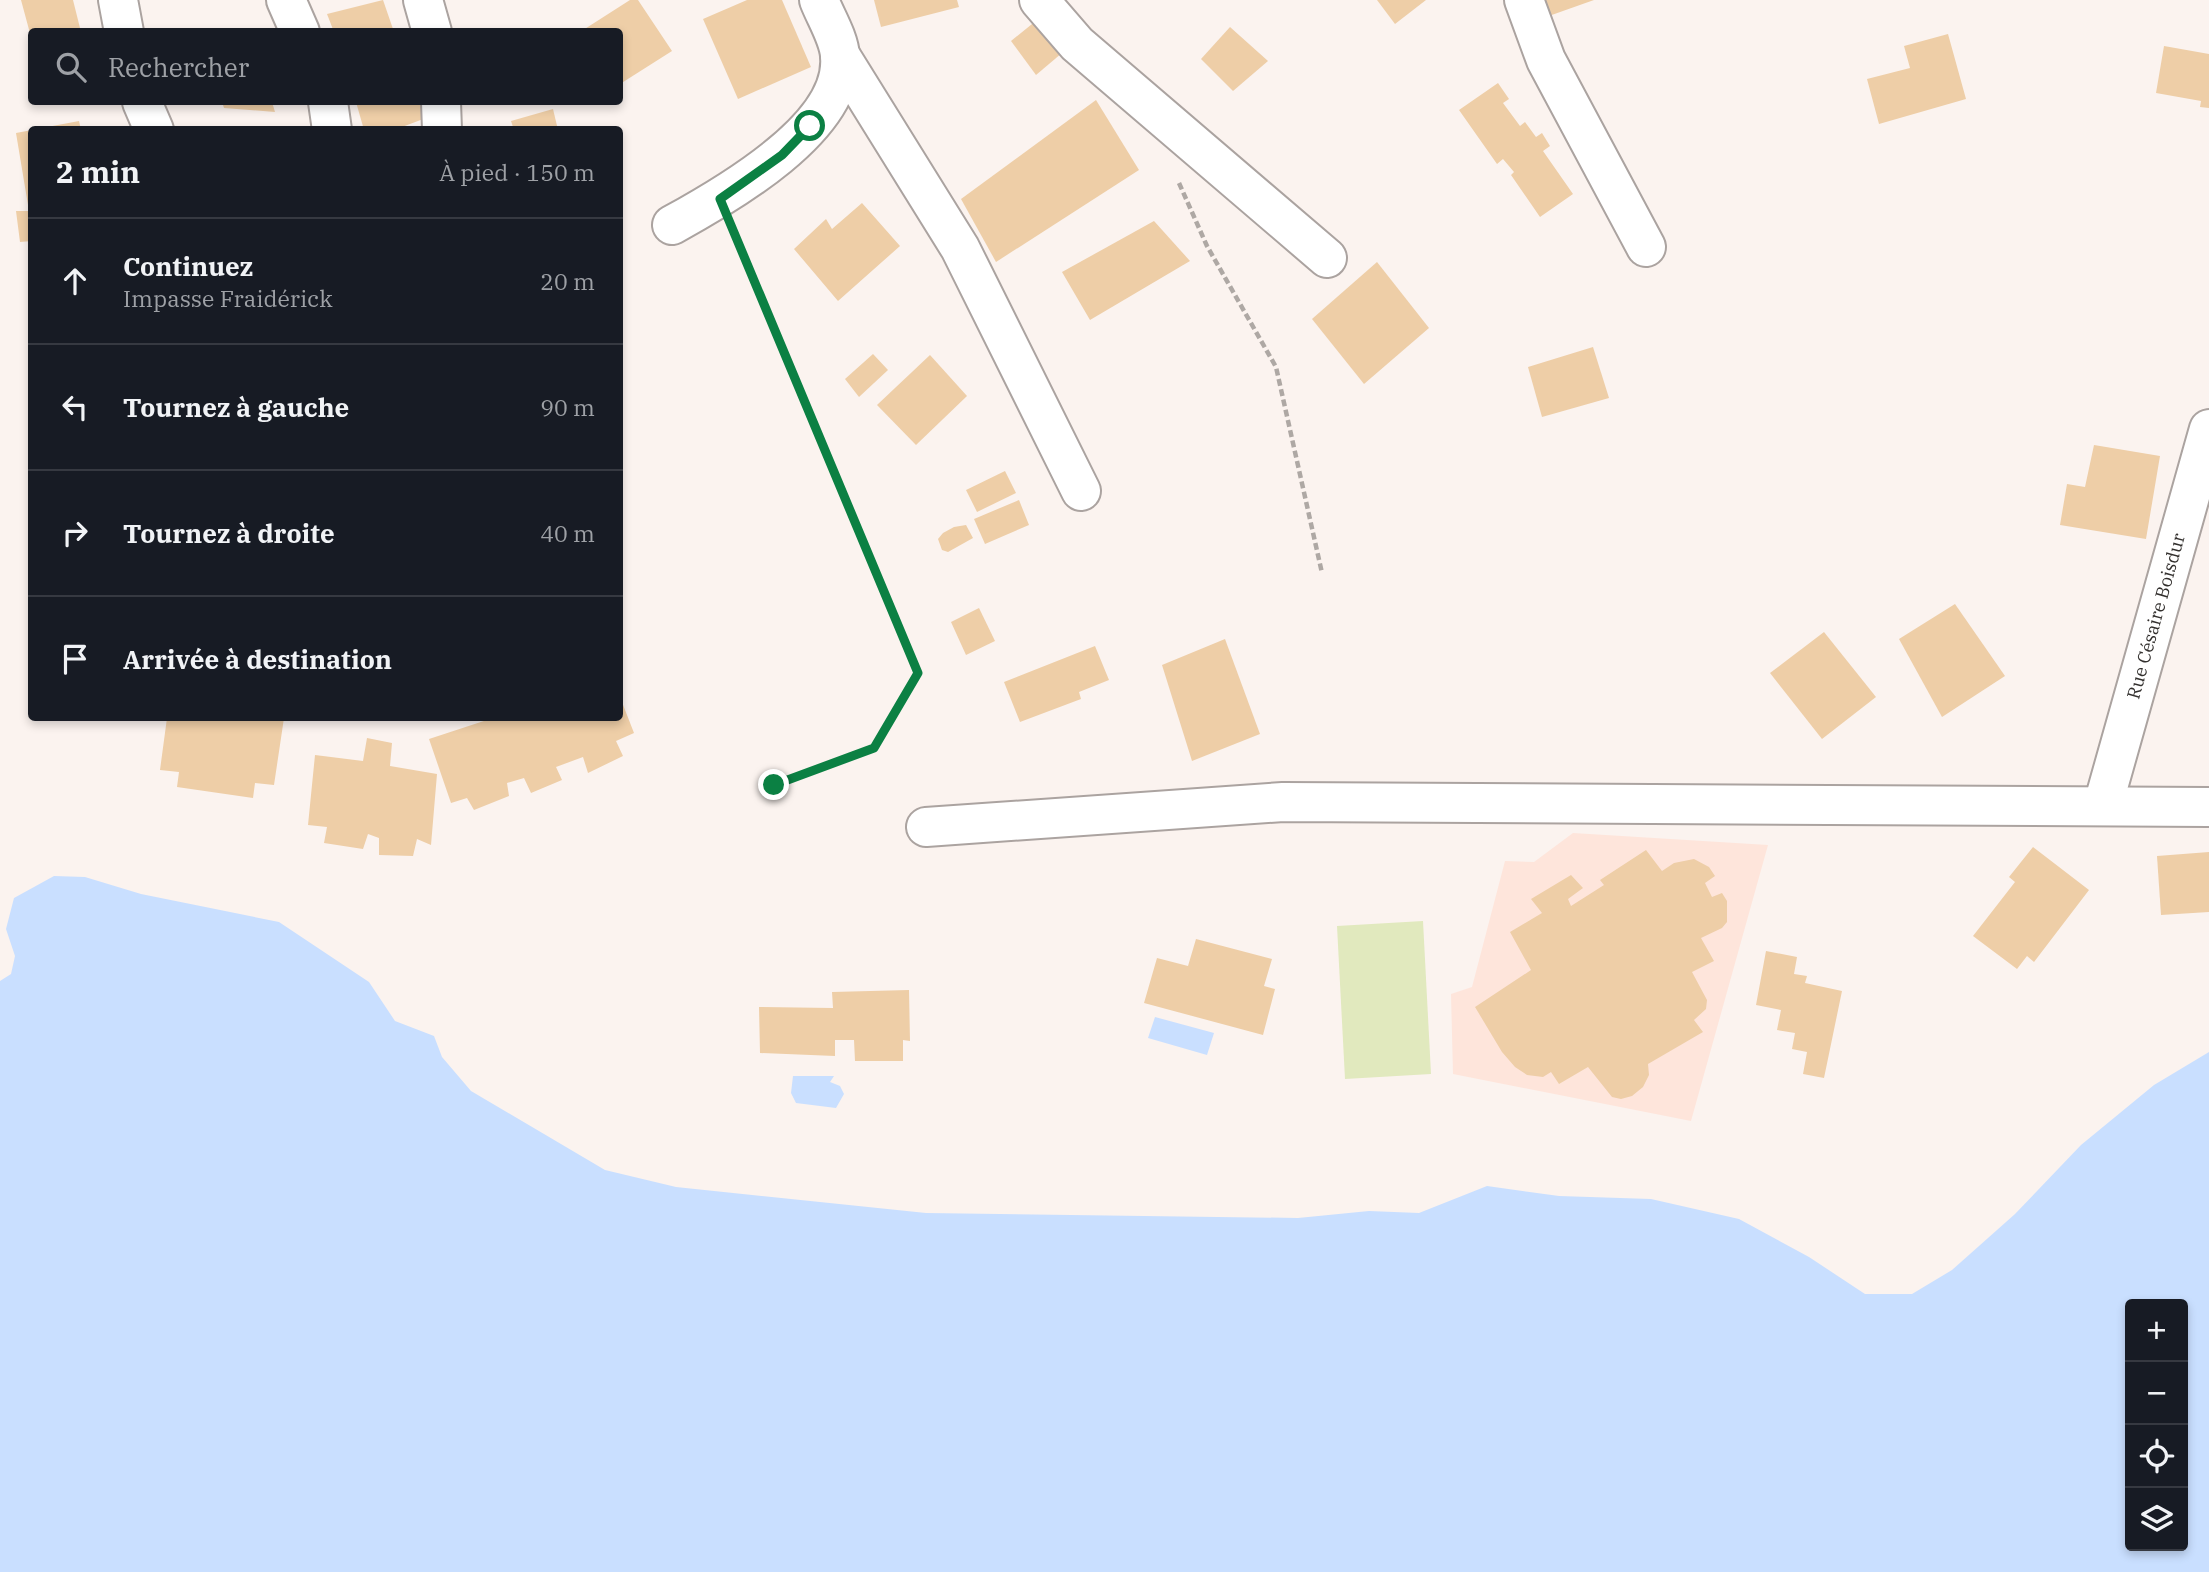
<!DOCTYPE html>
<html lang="fr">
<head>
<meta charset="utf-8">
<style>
	body { margin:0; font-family:"IBM Plex Serif",serif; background:#242831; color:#f1f3f6 }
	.controls { position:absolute; right:21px; bottom:21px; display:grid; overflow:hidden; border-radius:7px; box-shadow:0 4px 10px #0003 }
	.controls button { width:63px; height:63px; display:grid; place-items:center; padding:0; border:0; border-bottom:2px solid #363941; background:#171b24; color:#f1f3f6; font:35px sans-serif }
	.stop { position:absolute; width:21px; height:21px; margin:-16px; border:5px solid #0b8043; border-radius:50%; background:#fff }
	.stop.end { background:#0b8043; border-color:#fff; box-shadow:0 2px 7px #0008 }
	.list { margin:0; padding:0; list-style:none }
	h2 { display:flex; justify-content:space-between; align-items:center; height:91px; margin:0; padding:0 28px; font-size:30px }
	h2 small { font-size:23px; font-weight:400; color:#9ea1a6 }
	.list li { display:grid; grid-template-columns:46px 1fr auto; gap:21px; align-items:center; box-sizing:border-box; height:126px; padding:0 28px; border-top:2px solid #363941 }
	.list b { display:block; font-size:26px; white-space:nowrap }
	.list p { margin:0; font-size:23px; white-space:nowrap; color:#9ea1a6 }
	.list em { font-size:23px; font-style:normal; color:#9ea1a6 }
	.icon { flex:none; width:38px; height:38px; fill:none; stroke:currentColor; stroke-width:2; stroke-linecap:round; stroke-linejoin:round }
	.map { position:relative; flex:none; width:2209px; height:1572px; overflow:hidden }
	.search { position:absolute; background:#171b24; box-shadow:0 4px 10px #0003; left:28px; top:28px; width:595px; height:77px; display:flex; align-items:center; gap:18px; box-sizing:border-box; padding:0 24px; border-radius:7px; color:#9ea1a6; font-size:26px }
	.panel { position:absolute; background:#171b24; box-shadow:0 4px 10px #0003; left:28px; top:126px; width:595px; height:595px; border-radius:7px }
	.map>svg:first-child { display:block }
	.commercial { fill:#fee5db }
	.green { fill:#e1e9be }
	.water { fill:#c9dfff; fill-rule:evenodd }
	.building { fill:#eecea7 }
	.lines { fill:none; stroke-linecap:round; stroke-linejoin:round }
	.minor-casing { stroke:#aba3a0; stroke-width:42 }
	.path { stroke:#aea8a4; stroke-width:4.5; stroke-dasharray:7 3.5; stroke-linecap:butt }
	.minor { stroke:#fff; stroke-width:38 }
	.route { stroke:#0b8043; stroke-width:9 }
	.labels { text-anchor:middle; stroke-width:5; stroke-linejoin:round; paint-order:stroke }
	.street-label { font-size:18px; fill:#33302e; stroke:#fbf3ef }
</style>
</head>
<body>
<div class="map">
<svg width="2209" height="1572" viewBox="0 0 2209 1572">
	<rect width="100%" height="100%" fill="#fbf3ef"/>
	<path class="commercial" d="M1573 833 1768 845 1691 1121 1453 1074 1451 994 1472 987 1505 861 1534 862Z"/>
	<path class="green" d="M1423 921 1431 1074 1345 1079 1337 926Z"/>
	<g class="water">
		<path d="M54 876 85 877 141 894 279 922 369 982 395 1021 434 1036 442 1057 471 1091 605 1170 676 1187 926 1213 1298 1218 1369 1211 1419 1213 1487 1186 1559 1196 1651 1199 1739 1219 1809 1257 1865 1294H1912L1952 1270 2015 1214 2081 1145 2154 1085 2209 1052V1572H0V981L11 974 15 956 6 929 14 898ZM2183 1304V1546H2130V1304Z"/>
		<path d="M1155 1017 1214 1033 1207 1055 1148 1038Z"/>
		<path d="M793 1076H834L830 1082 840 1086 844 1094 836 1108 796 1103 791 1093Z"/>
	</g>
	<g class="building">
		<path d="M21 0H73L81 32H32L31 37Z"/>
		<path d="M383 0 394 32H334L327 14Z"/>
		<path d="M630 0H638L672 51 620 84V32H580Z"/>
		<path d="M747 0H782L811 67 738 99 703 19Z"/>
		<path d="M874 0H957L959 7 881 27Z"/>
		<path d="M1377 0H1426L1395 24Z"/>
		<path d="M1539 0H1594L1546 17Z"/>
		<path d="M1037 20 1062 53 1036 75 1011 41Z"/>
		<path d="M1230 27 1268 61 1233 91 1201 59Z"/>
		<path d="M1948 34 1966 99 1879 124 1867 79 1910 68 1904 46Z"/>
		<path d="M2164 46 2209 54V108L2200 107 2201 101 2156 93Z"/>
		<path d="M1498 83 1509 99 1503 103 1520 126 1525 122 1536 137 1542 133 1550 146 1543 151 1573 194 1540 217 1511 175 1514 172 1503 159 1497 164 1459 110Z"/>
		<path d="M1096 100 1139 170 996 262 961 199Z"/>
		<path d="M222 102H272L275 112 224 108Z"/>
		<path d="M356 102H430L434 115 394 130H364Z"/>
		<path d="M553 109 558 130H514L511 121Z"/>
		<path d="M79 121 81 130H42V128Z"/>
		<path d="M32 130V241L20 242 16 211H29L16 133Z"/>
		<path d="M862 203 900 246 838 301 794 249 826 219 832 229Z"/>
		<path d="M1154 221 1190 261 1090 320 1062 272Z"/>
		<path d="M1377 262 1429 328 1364 384 1312 319Z"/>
		<path d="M1593 347 1609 398 1542 417 1528 367Z"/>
		<path d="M873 354 888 370 859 397 845 379Z"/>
		<path d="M930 355 967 396 916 445 877 405Z"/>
		<path d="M2094 445 2160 456 2146 539 2060 525 2067 484 2085 487Z"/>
		<path d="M1005 471 1016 493 977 512 966 490Z"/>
		<path d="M1019 500 1029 525 985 544 974 519Z"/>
		<path d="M966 525 973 538 948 552 942 550 938 539 943 533 954 527Z"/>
		<path d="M1955 604 2005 676 1942 717 1899 639Z"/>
		<path d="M979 608 995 641 966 655 951 622Z"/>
		<path d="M1824 632 1876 697 1822 739 1770 673Z"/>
		<path d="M1225 639 1260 734 1192 761 1162 665Z"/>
		<path d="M1095 646 1109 680 1079 692 1081 699 1020 722 1004 682Z"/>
		<path d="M620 697 634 733 616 741 623 756 588 773 583 757 556 767 562 780 531 793 524 778 507 783 509 796 474 810 467 798 451 803 429 739 493 718H620Z"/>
		<path d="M167 718H284L274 785 255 783 253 798 177 787 179 772 160 770Z"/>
		<path d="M367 738 392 743 390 766 437 774 431 845 417 839 413 856 379 855V838L368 834 363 849 324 843 327 827 308 825 315 755 363 761Z"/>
		<path d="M2033 847 2089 890 2034 962 2027 956 2017 969 1973 936 2015 882 2009 877Z"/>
		<path d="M1646 850 1662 871 1674 863 1694 859 1709 867 1715 876 1705 883 1712 897 1722 893 1727 901V922L1722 928 1701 938 1714 961 1692 972 1707 1000 1706 1009 1694 1020 1703 1032 1648 1064 1649 1075 1643 1087 1632 1096 1621 1099 1612 1097 1588 1067 1559 1084 1551 1072 1543 1077 1527 1075 1515 1067 1502 1052 1475 1007 1531 970 1510 932 1542 913 1531 899 1571 875 1583 888 1568 899 1571 906 1604 885 1600 880Z"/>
		<path d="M2209 852V912L2161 915 2157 856Z"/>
		<path d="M1196 939 1272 959 1264 986 1275 989 1263 1035 1144 1003 1157 958 1188 966Z"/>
		<path d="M1766 951 1797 957 1794 974 1807 976 1805 983 1842 991 1824 1078 1803 1074 1807 1052 1792 1049 1795 1033 1777 1030 1781 1010 1756 1005Z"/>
		<path d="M909 990 910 1041 903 1040V1061H855L854 1040H835V1056L760 1053 759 1007 833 1008 832 992Z"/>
	</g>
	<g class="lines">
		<defs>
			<g id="minor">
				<path d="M118 0 124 32"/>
				<path d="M286 0 300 32"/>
				<path d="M423 0 432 32"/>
				<path d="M1039 0 1077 44 1327 258"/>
				<path d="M1524 0 1546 60 1646 247"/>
				<path d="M840 55 960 248 1081 491"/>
				<path d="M142 102 154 130"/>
				<path d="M328 102 332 130"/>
				<path d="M441 102 442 130"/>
				<path d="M672 225C725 196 846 127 840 56 839 38 825 16 819 0"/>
				<path id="s1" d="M2103 805 2209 429"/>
				<path d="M926 827 1283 802 2209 807"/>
			</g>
		</defs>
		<use href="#minor" class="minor-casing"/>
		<g class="path">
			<path d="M1179 183 1207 246 1276 367 1322 573"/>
			<path d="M734 232 918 673 874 748 774 785"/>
		</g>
		<use href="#minor" class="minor"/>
	</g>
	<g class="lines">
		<path class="route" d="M774 785 874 748 918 673 720 199 782 155 810 126"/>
	</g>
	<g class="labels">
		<g class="street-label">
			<text dy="6" stroke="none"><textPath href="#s1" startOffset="196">Rue Césaire Boisdur</textPath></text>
		</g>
	</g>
</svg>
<div class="controls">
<button>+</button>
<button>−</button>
<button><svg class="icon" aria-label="locate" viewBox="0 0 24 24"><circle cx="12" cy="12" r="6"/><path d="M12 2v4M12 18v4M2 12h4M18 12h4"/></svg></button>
<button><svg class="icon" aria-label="layers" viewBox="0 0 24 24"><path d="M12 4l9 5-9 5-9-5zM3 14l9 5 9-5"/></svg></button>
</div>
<div class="stop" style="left:810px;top:126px"></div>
<div class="stop end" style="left:774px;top:785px"></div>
<div class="search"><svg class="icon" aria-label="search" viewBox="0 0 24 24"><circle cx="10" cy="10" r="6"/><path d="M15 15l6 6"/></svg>Rechercher</div>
<section class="panel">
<h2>2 min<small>À pied · 150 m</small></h2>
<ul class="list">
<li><svg class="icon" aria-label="ahead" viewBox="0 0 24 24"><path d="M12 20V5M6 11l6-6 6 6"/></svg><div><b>Continuez</b><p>Impasse Fraidérick</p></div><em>20 m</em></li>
<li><svg class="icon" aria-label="left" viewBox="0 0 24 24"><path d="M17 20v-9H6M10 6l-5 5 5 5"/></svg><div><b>Tournez à gauche</b></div><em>90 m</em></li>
<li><svg class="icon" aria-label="right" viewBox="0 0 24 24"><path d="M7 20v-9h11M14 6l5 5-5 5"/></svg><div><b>Tournez à droite</b></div><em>40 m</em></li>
<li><svg class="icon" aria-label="arrive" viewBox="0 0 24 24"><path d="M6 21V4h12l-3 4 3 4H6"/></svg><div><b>Arrivée à destination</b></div></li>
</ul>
</section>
</div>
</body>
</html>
